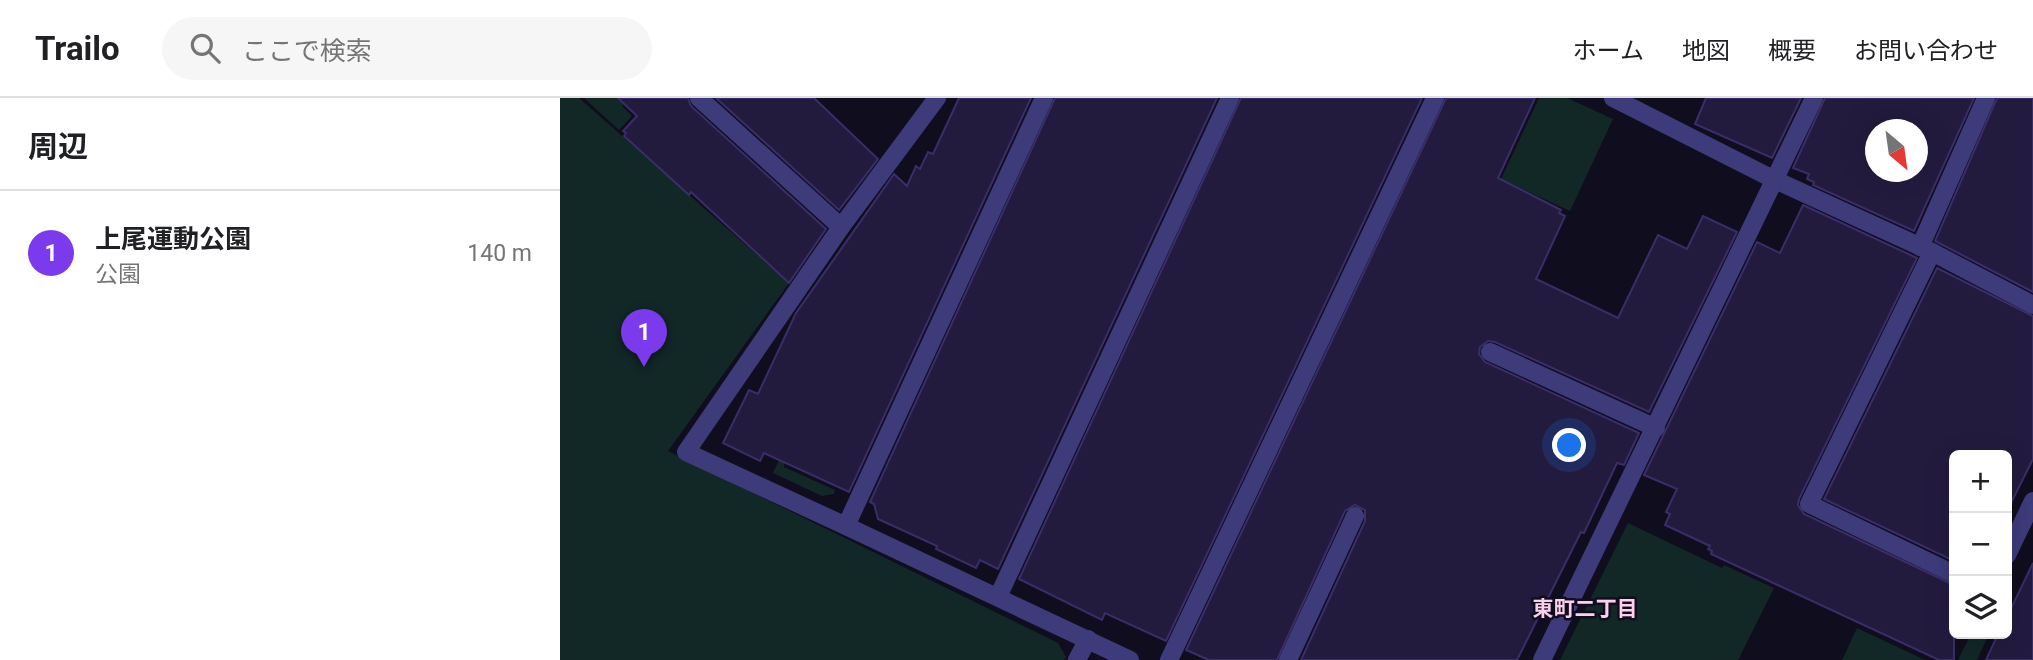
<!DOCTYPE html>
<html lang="ja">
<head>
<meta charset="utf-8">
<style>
	body { margin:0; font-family:Roboto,"Noto Sans JP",sans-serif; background:#f6f6f6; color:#202124 }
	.controls { position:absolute; right:21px; bottom:21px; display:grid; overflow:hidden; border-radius:10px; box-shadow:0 7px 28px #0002 }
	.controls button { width:63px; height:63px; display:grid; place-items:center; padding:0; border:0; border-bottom:2px solid #e0e0e0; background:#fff; color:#202124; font:35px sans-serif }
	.compass { position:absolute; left:1305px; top:21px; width:63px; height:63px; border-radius:50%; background:#fff; box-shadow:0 7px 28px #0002; rotate:151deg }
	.you { position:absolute; left:1010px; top:348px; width:24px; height:24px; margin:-18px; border:5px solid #fff; border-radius:50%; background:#1a73e8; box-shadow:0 0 0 10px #1a73e833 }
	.badge { display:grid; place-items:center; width:46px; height:46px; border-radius:50%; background:#7c3aed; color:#fff; font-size:23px; font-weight:700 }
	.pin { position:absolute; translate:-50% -58px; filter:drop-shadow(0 2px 4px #0008) }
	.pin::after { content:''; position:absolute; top:37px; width:24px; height:21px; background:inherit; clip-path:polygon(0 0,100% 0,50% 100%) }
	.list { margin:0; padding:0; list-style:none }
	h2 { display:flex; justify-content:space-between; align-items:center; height:91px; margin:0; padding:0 28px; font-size:30px }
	h2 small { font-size:23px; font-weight:400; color:#757577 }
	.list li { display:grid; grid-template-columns:46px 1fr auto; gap:21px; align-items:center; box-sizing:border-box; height:126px; padding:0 28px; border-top:2px solid #e0e0e0 }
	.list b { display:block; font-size:26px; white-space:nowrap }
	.list p { margin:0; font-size:23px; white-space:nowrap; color:#757577 }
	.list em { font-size:23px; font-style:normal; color:#757577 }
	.icon { flex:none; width:38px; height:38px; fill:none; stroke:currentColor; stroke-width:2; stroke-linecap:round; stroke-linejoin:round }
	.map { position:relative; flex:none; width:1473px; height:562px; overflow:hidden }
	header { display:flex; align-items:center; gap:42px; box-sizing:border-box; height:98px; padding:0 35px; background:#fff; border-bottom:2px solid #e0e0e0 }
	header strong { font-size:33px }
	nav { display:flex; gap:38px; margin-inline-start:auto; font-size:24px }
	.search { width:490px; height:63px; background:#f6f6f6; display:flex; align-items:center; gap:18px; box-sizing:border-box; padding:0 24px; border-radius:38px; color:#757577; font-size:26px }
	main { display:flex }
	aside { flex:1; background:#fff }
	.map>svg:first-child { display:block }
	.green { fill:#112827 }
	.building { fill:#221b3e; stroke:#3a2e69; stroke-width:2; fill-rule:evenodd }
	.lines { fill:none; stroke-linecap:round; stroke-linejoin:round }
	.lane { stroke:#3d3b7a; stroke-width:18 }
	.street { stroke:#3d3b7a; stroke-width:18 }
	.labels { text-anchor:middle; stroke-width:5; stroke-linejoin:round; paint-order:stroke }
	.neighbourhood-label { font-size:21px; font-weight:bold; fill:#fcd0ec; stroke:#100d1e }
</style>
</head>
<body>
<header>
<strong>Trailo</strong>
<div class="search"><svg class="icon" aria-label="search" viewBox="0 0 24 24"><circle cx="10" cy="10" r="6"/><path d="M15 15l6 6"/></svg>ここで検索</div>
<nav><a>ホーム</a><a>地図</a><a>概要</a><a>お問い合わせ</a></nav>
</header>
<main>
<aside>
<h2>周辺<small></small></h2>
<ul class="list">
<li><span class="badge">1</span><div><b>上尾運動公園</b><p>公園</p></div><em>140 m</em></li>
</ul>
</aside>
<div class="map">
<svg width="1473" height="562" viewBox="0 0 1473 562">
	<rect width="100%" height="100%" fill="#100d1e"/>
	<g class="green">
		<path d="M0 0H19L229 185 108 353 498 545 506 559 504 562H0Z"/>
		<path d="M24 0H69L62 8 72 18 59 32Z"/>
		<path d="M979 0H1007L1053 21 1010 113 941 81Z"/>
		<path d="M225 349 224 369 275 392 274 396 262 398 213 375Z"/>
		<path d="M1068 425 1162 470 1164 467 1214 490 1178 562H1000Z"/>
		<path d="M1297 530 1365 562H1282Z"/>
		<path d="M1411 536H1429L1417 562H1398Z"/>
	</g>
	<g class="building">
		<path d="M58 0H128L131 8 266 131 229 185 131 94 129 97 64 38 66 35 63 33 77 18Z"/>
		<path d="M156 0H254L318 61 279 112Z"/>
		<path d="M399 0H471L289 394 204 355 200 363 163 345 189 292 198 296 236 215 334 76 347 88 356 68 360 71 368 54 373 56Z"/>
		<path d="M495 0H657L438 471 420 462 416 470 376 451 377 448 318 421 314 406 310 404Z"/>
		<path d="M681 0H862L606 543 545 515 542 522 459 481Z"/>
		<path d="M886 0H975L938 80 1001 112 999 115 1005 118 976 181 1058 220 1098 137 1127 151 1143 118 1177 134 1089 314 935 244 928 243 920 249 919 256 925 264 1079 335 1064 367 1057 365 1024 435 1021 434 957 562H741L805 423V412L795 407 785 413 717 562H649L626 552Z"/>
		<path d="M1146 0H1241L1212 60 1135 26Z"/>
		<path d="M1265 0H1414L1354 133 1253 87 1254 84 1247 81 1249 76 1233 70ZM1315 32H1357V74H1315Z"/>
		<path d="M1437 0H1473V194L1375 143Z"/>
		<path d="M1243 107 1357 160 1239 401 1238 407 1244 416 1394 487V562H1379L1151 456 1152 453 1148 451 1150 448 1105 427 1110 416 1106 414 1117 391 1084 377 1197 144 1220 155Z"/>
		<path d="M1377 170 1473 218V361L1447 413V357H1394V463L1264 401Z"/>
		<path d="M1473 465V562H1426L1438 536H1447V519Z"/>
	</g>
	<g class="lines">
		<g class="lane">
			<path d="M139 0 281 129"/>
			<path d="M1360 149 1426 0"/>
			<path d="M930 254 1096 330"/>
			<path d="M286 428 126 354 281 129 377 0"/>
			<path d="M609 562 875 0"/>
			<path d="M728 562 795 418"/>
		</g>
		<g class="street">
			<path d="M484 0 286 428 570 562"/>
			<path d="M1053 0 1215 82 1372 154 1473 207"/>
			<path d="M1372 154 1249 406 1394 476"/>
			<path d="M1447 457 1473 403"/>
			<path d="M438 499 670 0"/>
			<path d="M517 562 528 541"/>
			<path d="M982 562 1254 0"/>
		</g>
	</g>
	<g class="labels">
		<g class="neighbourhood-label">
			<text x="1025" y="518">東町二丁目</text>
		</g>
	</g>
</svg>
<div class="controls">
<button>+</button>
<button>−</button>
<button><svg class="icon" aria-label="layers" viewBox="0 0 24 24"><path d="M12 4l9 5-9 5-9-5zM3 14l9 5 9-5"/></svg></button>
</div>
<svg class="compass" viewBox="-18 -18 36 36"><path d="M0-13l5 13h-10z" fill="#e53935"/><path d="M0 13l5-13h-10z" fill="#757577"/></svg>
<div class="you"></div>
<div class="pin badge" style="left:84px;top:269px">1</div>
</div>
</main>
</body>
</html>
